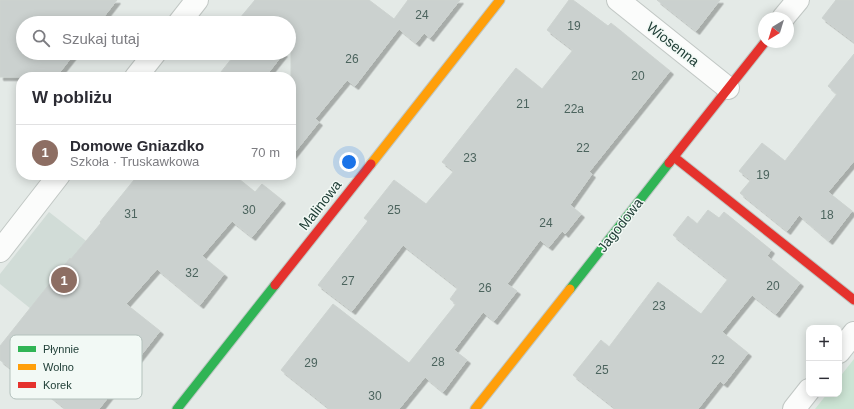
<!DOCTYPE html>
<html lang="pl">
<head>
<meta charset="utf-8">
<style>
	body { margin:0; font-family:Helvetica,sans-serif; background:#f2f2f3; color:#2b2b33 }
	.controls { position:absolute; right:12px; bottom:12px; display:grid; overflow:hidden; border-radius:8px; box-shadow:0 2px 10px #0003 }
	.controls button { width:36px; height:36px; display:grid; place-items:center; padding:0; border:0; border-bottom:1px solid #e1e1e2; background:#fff; color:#2b2b33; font:20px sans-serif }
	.compass { position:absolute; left:758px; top:12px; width:36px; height:36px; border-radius:50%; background:#fff; box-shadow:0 2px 10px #0003; rotate:218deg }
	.you { position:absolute; left:349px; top:162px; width:14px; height:14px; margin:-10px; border:3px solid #fff; border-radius:50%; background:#1a73e8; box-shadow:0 0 0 6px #1a73e833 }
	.badge { display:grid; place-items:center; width:26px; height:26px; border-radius:50%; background:#7c3aed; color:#fff; font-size:13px; font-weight:700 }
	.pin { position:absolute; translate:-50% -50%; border:2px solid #fff; box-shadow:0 1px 4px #0006 }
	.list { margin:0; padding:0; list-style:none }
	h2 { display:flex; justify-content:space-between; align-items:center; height:52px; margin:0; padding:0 16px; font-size:17px }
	h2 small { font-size:13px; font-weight:400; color:#7c7c81 }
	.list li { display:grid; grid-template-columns:26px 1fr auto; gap:12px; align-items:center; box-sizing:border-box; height:56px; padding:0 16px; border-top:1px solid #e1e1e2 }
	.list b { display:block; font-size:15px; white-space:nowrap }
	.list p { margin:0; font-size:13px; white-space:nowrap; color:#7c7c81 }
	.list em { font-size:13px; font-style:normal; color:#7c7c81 }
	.icon { flex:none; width:22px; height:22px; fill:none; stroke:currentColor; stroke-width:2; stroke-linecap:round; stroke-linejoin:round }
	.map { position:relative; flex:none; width:854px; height:409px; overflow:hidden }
	.search { position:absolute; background:#fff; box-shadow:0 2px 10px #0003; left:16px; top:16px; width:280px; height:44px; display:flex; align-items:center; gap:10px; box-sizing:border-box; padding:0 14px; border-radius:22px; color:#7c7c81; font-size:15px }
	.panel { position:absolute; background:#fff; box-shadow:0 2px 10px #0003; left:16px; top:72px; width:280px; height:108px; border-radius:16px }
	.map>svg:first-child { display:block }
	.built { fill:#d1dcd7 }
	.green { fill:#cce4d4 }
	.building { fill:#cbd1cf; stroke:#cdd3d0; filter:url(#shadow) }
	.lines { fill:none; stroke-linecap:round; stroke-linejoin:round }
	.street-casing { stroke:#c1c7c4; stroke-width:24 }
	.fast-casing { stroke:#bfc7c4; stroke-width:11 }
	.slow-casing { stroke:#bfc7c4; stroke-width:11 }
	.jam-casing { stroke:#bfc7c4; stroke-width:11 }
	.street { stroke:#fbfcfb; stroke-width:22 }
	.fast { stroke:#30b455; stroke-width:9 }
	.slow { stroke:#ff9f0a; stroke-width:9 }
	.jam { stroke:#e5322d; stroke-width:9 }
	.labels { text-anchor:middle; stroke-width:3; stroke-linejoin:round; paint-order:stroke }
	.number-label { font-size:12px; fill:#4c645e }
	.street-label { font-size:14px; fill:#203f37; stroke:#f2f9f5 }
	.key { fill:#f2f9f5; stroke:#b3c1bc; stroke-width:1 }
	.key-label { font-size:11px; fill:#203f37 }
</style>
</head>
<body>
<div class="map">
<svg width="854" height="409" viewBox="0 0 854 409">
	<defs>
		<filter id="shadow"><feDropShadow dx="3.5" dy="3.5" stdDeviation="0" flood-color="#0004"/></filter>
	</defs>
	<rect width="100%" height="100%" fill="#e4eae7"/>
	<path class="built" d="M49 212 131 276 77 346 0 284V274Z"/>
	<path class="green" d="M854 359V409H815L827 394H839V378Z"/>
	<g class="building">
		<path d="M0 0H117L99 23H23V53H75L56 77H0Z"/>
		<path d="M255 0H369L394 19 408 0H460L430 38 424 33 416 43 399 29 355 86 347 80 315 119 319 122 291 157V43L289 46V23H246L240 18Z"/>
		<path d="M569 0H573L608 26 611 23 670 71 589 172 592 174 570 205 581 214 565 234 562 231 549 247 540 240 507 284 517 291 494 321 483 312 454 350 467 360 443 392 425 377 399 409H330L281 370 333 304 409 363 456 304 450 299 458 288 403 245 352 311 318 285 368 221 364 218 394 180 426 204 454 171 442 162 516 68 542 89 573 50 547 30Z"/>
		<path d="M657 0H720L696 31Z"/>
		<path d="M836 0H854V42L822 18Z"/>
		<path d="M236 53H284L265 77H217Z"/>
		<path d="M854 54V161L828 192 852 211 829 241 799 215 787 231 740 193 751 180 739 171 762 143 785 161 837 94 828 86Z"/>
		<path d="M138 175H234L255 192 262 184 282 200 252 237 232 221 202 256 224 274 200 305 157 269 126 304 160 331 99 409H66L25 376 23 378 0 360V346L70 258 71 259 101 223 100 222Z"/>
		<path d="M708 210 719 218 724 212 771 250 767 256 800 283 776 314 752 295 722 332 748 353 724 384 720 381 698 409H616L573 375 601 340 609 347 658 282 701 314 728 279 673 235 688 216 697 224Z"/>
	</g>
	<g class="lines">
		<defs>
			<g id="street">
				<path d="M618 0 728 88"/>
				<path d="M783 18 798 0"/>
				<path d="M179 23 197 0"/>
				<path d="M136 77 155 53"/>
				<path d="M0 251 59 175"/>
				<path d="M839 352 854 333"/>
				<path d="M794 409 809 390"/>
			</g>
			<g id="fast">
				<path d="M570 289 669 163"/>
				<path d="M177 409 275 285"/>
			</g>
			<g id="slow">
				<path d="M371 164 500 0"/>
				<path d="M475 409 570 289"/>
			</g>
			<g id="jam">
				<path d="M674 157 854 300"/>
				<path d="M669 163 765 42"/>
				<path d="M275 285 371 164"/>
			</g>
		</defs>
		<use href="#street" class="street-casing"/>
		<use href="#fast" class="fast-casing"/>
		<use href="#slow" class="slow-casing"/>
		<use href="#jam" class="jam-casing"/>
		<use href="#street" class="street"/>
		<use href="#fast" class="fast"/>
		<use href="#slow" class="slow"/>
		<use href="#jam" class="jam"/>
	</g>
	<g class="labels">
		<g class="number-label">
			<text x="422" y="19">24</text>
			<text x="574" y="30">19</text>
			<text x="352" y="63">26</text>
			<text x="638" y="80">20</text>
			<text x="523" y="108">21</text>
			<text x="574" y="113">22a</text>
			<text x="583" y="152">22</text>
			<text x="470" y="162">23</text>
			<text x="763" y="179">19</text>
			<text x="249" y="214">30</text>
			<text x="394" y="214">25</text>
			<text x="131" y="218">31</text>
			<text x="827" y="219">18</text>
			<text x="546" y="227">24</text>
			<text x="192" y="277">32</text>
			<text x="348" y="285">27</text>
			<text x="773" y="290">20</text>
			<text x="485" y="292">26</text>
			<text x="659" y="310">23</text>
			<text x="718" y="364">22</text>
			<text x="438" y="366">28</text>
			<text x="311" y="367">29</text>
			<text x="602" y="374">25</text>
			<text x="375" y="400">30</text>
		</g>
		<g class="street-label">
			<text transform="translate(673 44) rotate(38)" y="5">Wiosenna</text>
			<text transform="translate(320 205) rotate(-52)" y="5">Malinowa</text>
			<text transform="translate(620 225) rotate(-52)" y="5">Jagodowa</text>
		</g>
	</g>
	<rect x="10" y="335" width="132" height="64" rx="6" class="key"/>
	<rect x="18" y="346" width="18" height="6" fill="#30b455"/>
	<rect x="18" y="364" width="18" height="6" fill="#ff9f0a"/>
	<rect x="18" y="382" width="18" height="6" fill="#e5322d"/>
	<g class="key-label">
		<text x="43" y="353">Płynnie</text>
		<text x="43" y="371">Wolno</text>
		<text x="43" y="389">Korek</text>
	</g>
</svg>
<div class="controls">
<button>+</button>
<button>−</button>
</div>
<svg class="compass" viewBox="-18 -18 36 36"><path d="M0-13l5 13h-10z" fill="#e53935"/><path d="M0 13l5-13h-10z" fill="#7c7c81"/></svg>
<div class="you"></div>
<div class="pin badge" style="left:64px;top:280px;background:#8d6e63">1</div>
<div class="search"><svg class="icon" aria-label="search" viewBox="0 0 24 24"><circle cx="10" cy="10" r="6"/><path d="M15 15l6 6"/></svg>Szukaj tutaj</div>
<section class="panel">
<h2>W pobliżu<small></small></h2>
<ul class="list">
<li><span class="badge" style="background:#8d6e63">1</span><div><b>Domowe Gniazdko</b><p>Szkoła · Truskawkowa</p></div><em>70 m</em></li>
</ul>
</section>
</div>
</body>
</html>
